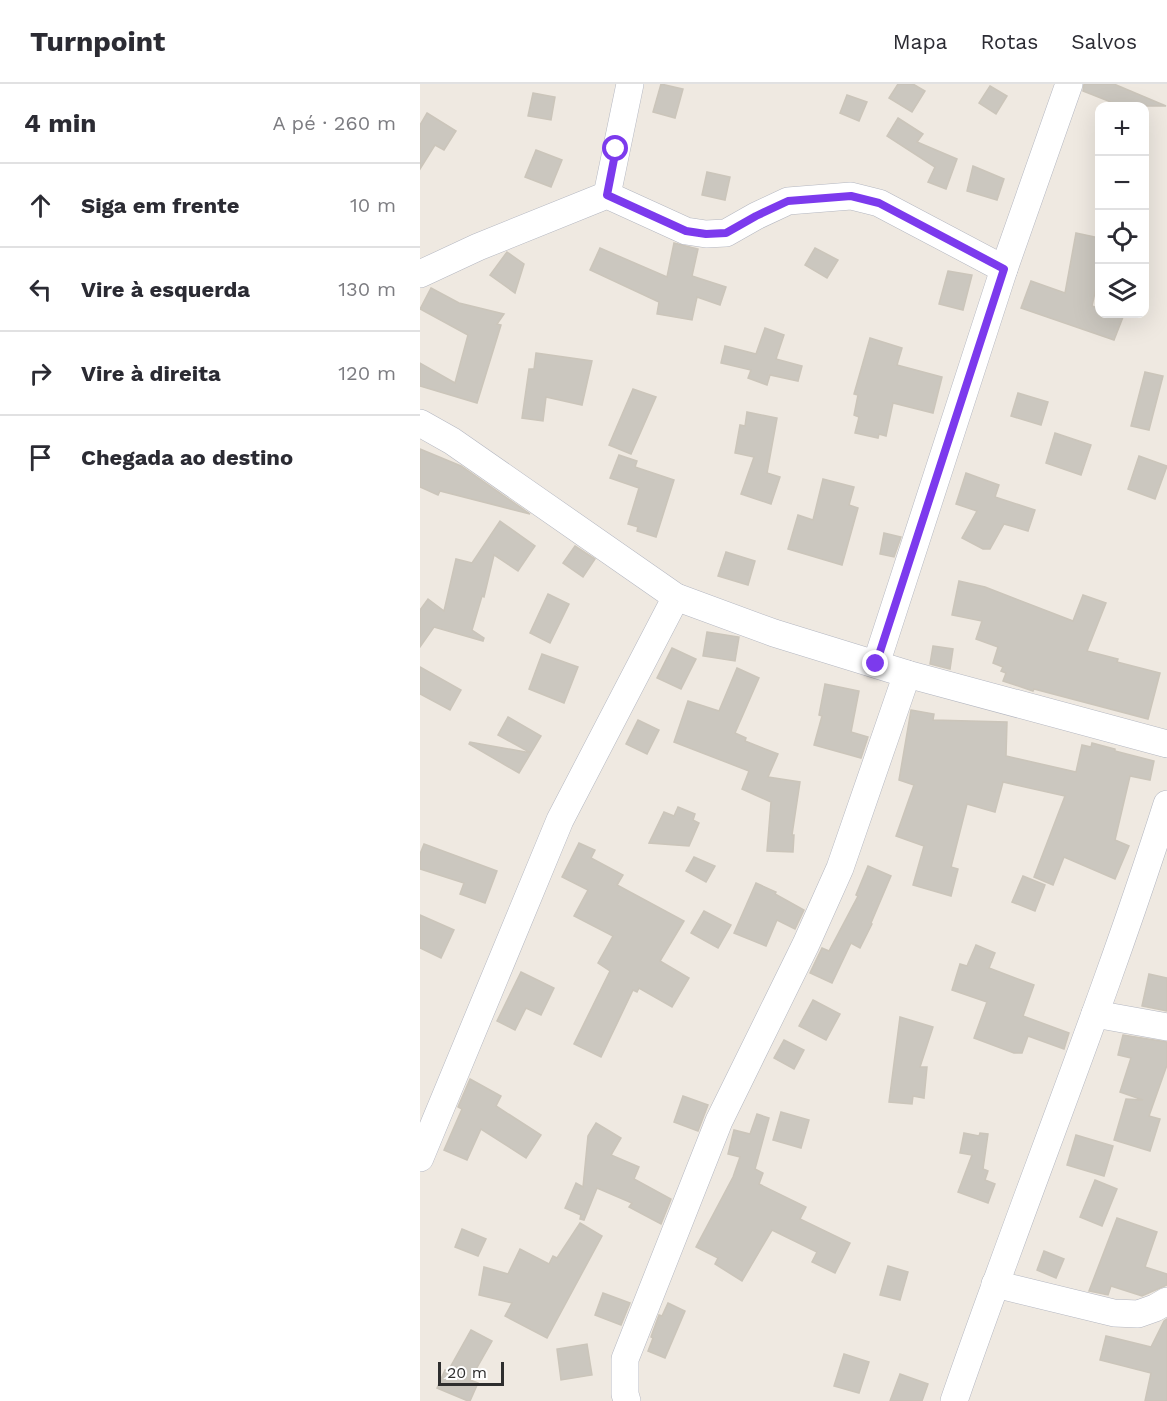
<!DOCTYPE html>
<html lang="pt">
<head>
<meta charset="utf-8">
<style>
	body { margin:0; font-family:"Work Sans",sans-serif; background:#f2f2f3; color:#2b2b33 }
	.controls { position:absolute; right:18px; top:18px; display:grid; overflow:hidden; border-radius:12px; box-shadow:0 6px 24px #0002 }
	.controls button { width:54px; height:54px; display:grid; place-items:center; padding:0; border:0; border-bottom:2px solid #e1e1e2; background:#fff; color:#2b2b33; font:30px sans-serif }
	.scale { position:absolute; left:18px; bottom:15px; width:66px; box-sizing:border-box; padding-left:6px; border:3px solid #2e2e2e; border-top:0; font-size:16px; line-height:21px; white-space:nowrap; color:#2e2e2e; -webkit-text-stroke:4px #fff; paint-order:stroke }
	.stop { position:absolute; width:18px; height:18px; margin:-14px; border:4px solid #7c3aed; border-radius:50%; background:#fff }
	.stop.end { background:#7c3aed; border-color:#fff; box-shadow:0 2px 6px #0008 }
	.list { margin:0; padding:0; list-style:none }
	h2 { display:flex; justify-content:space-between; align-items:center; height:78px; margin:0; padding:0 24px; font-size:26px }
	h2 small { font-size:20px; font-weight:400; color:#7c7c81 }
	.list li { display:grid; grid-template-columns:39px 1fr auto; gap:18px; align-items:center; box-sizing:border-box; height:84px; padding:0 24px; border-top:2px solid #e1e1e2 }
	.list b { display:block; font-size:22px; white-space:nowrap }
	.list em { font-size:20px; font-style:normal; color:#7c7c81 }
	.icon { flex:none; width:33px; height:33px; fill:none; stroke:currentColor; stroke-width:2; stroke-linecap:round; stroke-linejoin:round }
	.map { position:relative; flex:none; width:747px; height:1317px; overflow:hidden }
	header { display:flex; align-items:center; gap:36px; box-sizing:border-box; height:84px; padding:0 30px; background:#fff; border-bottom:2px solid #e1e1e2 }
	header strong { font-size:28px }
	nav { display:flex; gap:33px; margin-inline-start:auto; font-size:21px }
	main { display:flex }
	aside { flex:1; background:#fff }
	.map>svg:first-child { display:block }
	.building { fill:#cbc7bf; stroke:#cbc5ba; stroke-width:1.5 }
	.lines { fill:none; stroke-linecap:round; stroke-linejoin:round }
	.minor-casing { stroke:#b4b7c1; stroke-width:28 }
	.minor { stroke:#fff; stroke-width:27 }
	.route { stroke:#7c3aed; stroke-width:8 }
</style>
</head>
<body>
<header>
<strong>Turnpoint</strong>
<nav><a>Mapa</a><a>Rotas</a><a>Salvos</a></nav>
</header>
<main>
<aside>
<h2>4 min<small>A pé · 260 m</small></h2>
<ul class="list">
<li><svg class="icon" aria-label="ahead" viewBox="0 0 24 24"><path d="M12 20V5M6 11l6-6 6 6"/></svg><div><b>Siga em frente</b></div><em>10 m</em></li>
<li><svg class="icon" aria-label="left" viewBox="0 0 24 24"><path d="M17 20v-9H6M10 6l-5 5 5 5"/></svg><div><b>Vire à esquerda</b></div><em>130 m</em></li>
<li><svg class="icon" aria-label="right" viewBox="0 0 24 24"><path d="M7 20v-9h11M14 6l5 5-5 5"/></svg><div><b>Vire à direita</b></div><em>120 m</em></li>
<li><svg class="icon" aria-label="arrive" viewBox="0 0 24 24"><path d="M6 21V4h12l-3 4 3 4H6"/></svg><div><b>Chegada ao destino</b></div></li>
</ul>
</aside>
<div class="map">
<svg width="747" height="1317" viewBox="0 0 747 1317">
	<rect width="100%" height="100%" fill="#efe9e1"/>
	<g class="building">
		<path d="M241 0 263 5 255 34 233 28Z"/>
		<path d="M478 0H493L505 7 492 28 469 14Z"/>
		<path d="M664 0H694L746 22H701L663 7Z"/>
		<path d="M570 2 587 12 576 30 559 19Z"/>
		<path d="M113 9 135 13 131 36 108 32Z"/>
		<path d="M427 11 447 18 439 37 420 29Z"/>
		<path d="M7 29 36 47 24 66 15 61 0 85V41Z"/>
		<path d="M478 34 503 50 497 58 537 75 526 105 508 98 515 83 467 52Z"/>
		<path d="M116 66 142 76 131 103 105 93Z"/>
		<path d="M553 82 584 95 577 116 547 107Z"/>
		<path d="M287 88 310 93 305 116 282 111Z"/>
		<path d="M656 149 680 154V186L672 222 680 225V230H693L703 233 694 256 601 224 611 197 645 209Z"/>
		<path d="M254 159 278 165 272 192 306 203 300 221 277 213 272 236 237 230 239 218 170 186 180 164 247 193Z"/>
		<path d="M395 164 418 176 407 194 385 181Z"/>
		<path d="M87 168 104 180 95 209 70 191Z"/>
		<path d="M528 187 552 191 543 226 519 220Z"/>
		<path d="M11 204 39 219 84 230 77 240 81 241 57 319 0 302V279L35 299 48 251 0 225Z"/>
		<path d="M345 244 364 251 356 275 382 282 378 297 350 291 347 301 328 294 331 286 301 279 305 262 336 270Z"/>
		<path d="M450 254 482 264 477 281 522 293 513 329 473 319 466 352 459 350 458 354 435 349 439 333 434 331 438 311 434 310Z"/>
		<path d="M116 269 172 277 162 321 126 313 123 337 102 334 109 285H114Z"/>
		<path d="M725 288 743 292 729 346 711 342Z"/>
		<path d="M213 305 236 313 211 370 189 361Z"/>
		<path d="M598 309 628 318 621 341 591 332Z"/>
		<path d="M327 328 357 334 347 389 360 393 351 420 321 410 334 373 315 369 320 341 325 342Z"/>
		<path d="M635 349 671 361 661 391 626 379Z"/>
		<path d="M0 365 41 382 110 430 20 407 18 411 0 403Z"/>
		<path d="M199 371 217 377 215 383 254 396 236 453 217 447 218 443 208 440 219 404 190 394Z"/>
		<path d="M719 372 747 382 735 415 708 405Z"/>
		<path d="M546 389 579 401 575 413 615 426 608 447 584 440 570 465H563L542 454 557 427 536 420Z"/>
		<path d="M403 395 434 403 429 421 438 424 422 481 368 465 378 431 393 436Z"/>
		<path d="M80 437 115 462 98 487 74 471 64 513 62 512 52 546 64 554 63 557 14 543 0 563V526L8 515 24 527 36 475 52 479Z"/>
		<path d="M464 449 481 453 474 473 460 470Z"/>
		<path d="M155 462 175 475 163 493 143 479Z"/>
		<path d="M306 468 335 477 328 501 298 492Z"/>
		<path d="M539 497 565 503 653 537 663 511 686 519 667 567 698 575 697 578 740 589 728 635 614 605 613 607 583 597 586 589 581 587 583 583 573 579 578 563 556 555 562 537 532 531Z"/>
		<path d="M128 510 149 520 130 559 110 549Z"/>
		<path d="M287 548 319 553 315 577 283 572Z"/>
		<path d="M513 562 533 565 530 585 510 580Z"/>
		<path d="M252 564 276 575 261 605 237 594Z"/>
		<path d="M122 570 158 583 144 619 109 605Z"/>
		<path d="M0 583 41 606 30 626 0 610Z"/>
		<path d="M317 584 339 594 315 649 326 654 325 657 358 670 348 693 380 698 372 751H374L373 768 347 767 351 718 322 705 329 687 254 658 268 617 299 627Z"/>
		<path d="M405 600 439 607 431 648 448 653 441 674 394 661 402 632 399 631Z"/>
		<path d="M491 626 514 630 513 636 587 638 586 672 656 688 662 661 671 663 672 659 695 665V667L734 677 730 696 710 692 695 756 709 762 695 795 644 773 633 801 614 793 645 712 583 698 575 728 547 720 531 783 538 785 531 812 493 801 504 762 476 752 494 701 479 696Z"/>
		<path d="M88 633 121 652 99 689 49 660 50 658 111 669 78 651Z"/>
		<path d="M218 636 239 646 227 670 206 660Z"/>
		<path d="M258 723 275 730 273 736 279 739 269 762 229 759 244 728 254 732Z"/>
		<path d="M159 759 175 766 171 774 203 791 197 801 264 837 240 877 269 894 252 923 219 904 217 908 213 906 181 973 154 960 190 887 178 879 193 852 154 832 168 806 142 793Z"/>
		<path d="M4 760 77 787 65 819 40 810 44 799 0 785V770Z"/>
		<path d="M274 773 295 782 286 798 266 787Z"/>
		<path d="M448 782 471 792 451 839 452 840 440 864 431 859 412 899 390 889 402 864 409 867 438 812 436 811Z"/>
		<path d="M603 792 625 801 615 827 592 818Z"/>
		<path d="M336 799 356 808 355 810 384 826 375 845 357 836 346 862 314 849Z"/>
		<path d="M284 827 311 841 298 864 271 849Z"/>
		<path d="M0 831 34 846 21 874 0 864Z"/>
		<path d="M556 861 575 869 569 884 614 901 603 932 649 949 644 965 608 952 602 969H594L554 954 567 918 532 906 540 880 547 882Z"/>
		<path d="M101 888 134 904 121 931 106 924 95 946 77 937Z"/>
		<path d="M729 890 747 894V927L722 922Z"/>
		<path d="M393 916 420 930 406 956 379 942Z"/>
		<path d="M480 933 513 943 500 983H507L504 1014 493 1012 492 1020 469 1018Z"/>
		<path d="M703 951 747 958V981L729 1032 740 1035 730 1067 694 1056 706 1015 723 1016 700 1008 711 974 698 971Z"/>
		<path d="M364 956 384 966 374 985 354 974Z"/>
		<path d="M50 995 81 1012 76 1022 121 1051 106 1074 61 1045 47 1076 24 1066 42 1025 38 1023Z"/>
		<path d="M263 1012 288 1021 278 1047 254 1038Z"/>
		<path d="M361 1028 389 1036 381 1064 353 1056Z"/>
		<path d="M337 1030 349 1034 335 1085 343 1089 339 1100 386 1123 380 1135 430 1159 415 1189 392 1178 397 1168 352 1146 322 1197 295 1180 298 1174 276 1163 313 1093 320 1073 308 1070 314 1046 330 1050Z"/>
		<path d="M176 1039 201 1054 191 1071 219 1083 214 1095 251 1115 241 1140 209 1123 212 1119 177 1104 164 1136 160 1135 161 1131 145 1124 156 1099 163 1103 168 1052Z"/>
		<path d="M544 1049 559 1052 560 1049 568 1050 563 1085 568 1087 565 1096 575 1100 568 1119 538 1108 552 1071 540 1069Z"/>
		<path d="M656 1051 693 1062 684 1092 647 1081Z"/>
		<path d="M675 1096 697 1105 682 1142 660 1133Z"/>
		<path d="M697 1134 737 1148 725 1183 747 1190V1201L722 1212 691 1202 688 1211 669 1207Z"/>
		<path d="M160 1139 182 1152 127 1254 85 1232 92 1219 59 1211 64 1183 88 1190 100 1165 129 1180 133 1172 137 1174Z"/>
		<path d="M42 1145 66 1155 58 1172 35 1163Z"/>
		<path d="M624 1167 644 1175 636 1194 617 1186Z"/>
		<path d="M468 1182 488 1188 480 1216 460 1211Z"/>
		<path d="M183 1209 210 1219 201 1241 175 1231Z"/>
		<path d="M248 1219 265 1227 245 1274 228 1267 233 1254 231 1253 239 1231 242 1232Z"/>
		<path d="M747 1235V1317H725L731 1289 680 1276 686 1252 731 1263 744 1237Z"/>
		<path d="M51 1246 72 1257 50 1296 58 1299 50 1317H48L17 1304 25 1286 28 1287Z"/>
		<path d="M167 1260 172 1291 141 1296 137 1265Z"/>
		<path d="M424 1270 449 1278 439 1309 414 1302Z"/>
		<path d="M480 1290 508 1300 502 1317H470Z"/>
	</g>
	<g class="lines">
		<defs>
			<g id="minor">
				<path d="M187 111 210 0"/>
				<path d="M0 190 58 163 187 111 266 147 286 150 306 149 336 132 368 117 431 112 459 119 584 185"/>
				<path d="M0 339 32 357 256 513 354 549 487 590 747 660"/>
				<path d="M456 580 584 185 649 0"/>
				<path d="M675 930 747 943"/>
				<path d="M0 1074 140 736 256 513"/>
				<path d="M575 1200 694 1229 718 1230 735 1224 747 1217"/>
				<path d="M207 1317 205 1310V1275L299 1037 386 860 420 784 487 590"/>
				<path d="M534 1317C603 1117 683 921 747 720"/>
			</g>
		</defs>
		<use href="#minor" class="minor-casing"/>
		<use href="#minor" class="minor"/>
	</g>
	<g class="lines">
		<path class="route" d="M196 65 187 111 266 147 286 150 306 149 336 132 368 117 431 112 459 119 584 185 456 580"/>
	</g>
</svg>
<div class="controls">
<button>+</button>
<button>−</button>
<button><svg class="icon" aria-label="locate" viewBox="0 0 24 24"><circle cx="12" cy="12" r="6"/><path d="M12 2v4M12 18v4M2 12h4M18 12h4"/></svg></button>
<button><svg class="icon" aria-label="layers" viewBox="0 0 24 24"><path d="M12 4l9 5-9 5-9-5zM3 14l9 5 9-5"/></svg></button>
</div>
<div class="scale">20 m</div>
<div class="stop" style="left:196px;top:65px"></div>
<div class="stop end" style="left:456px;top:580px"></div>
</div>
</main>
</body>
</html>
